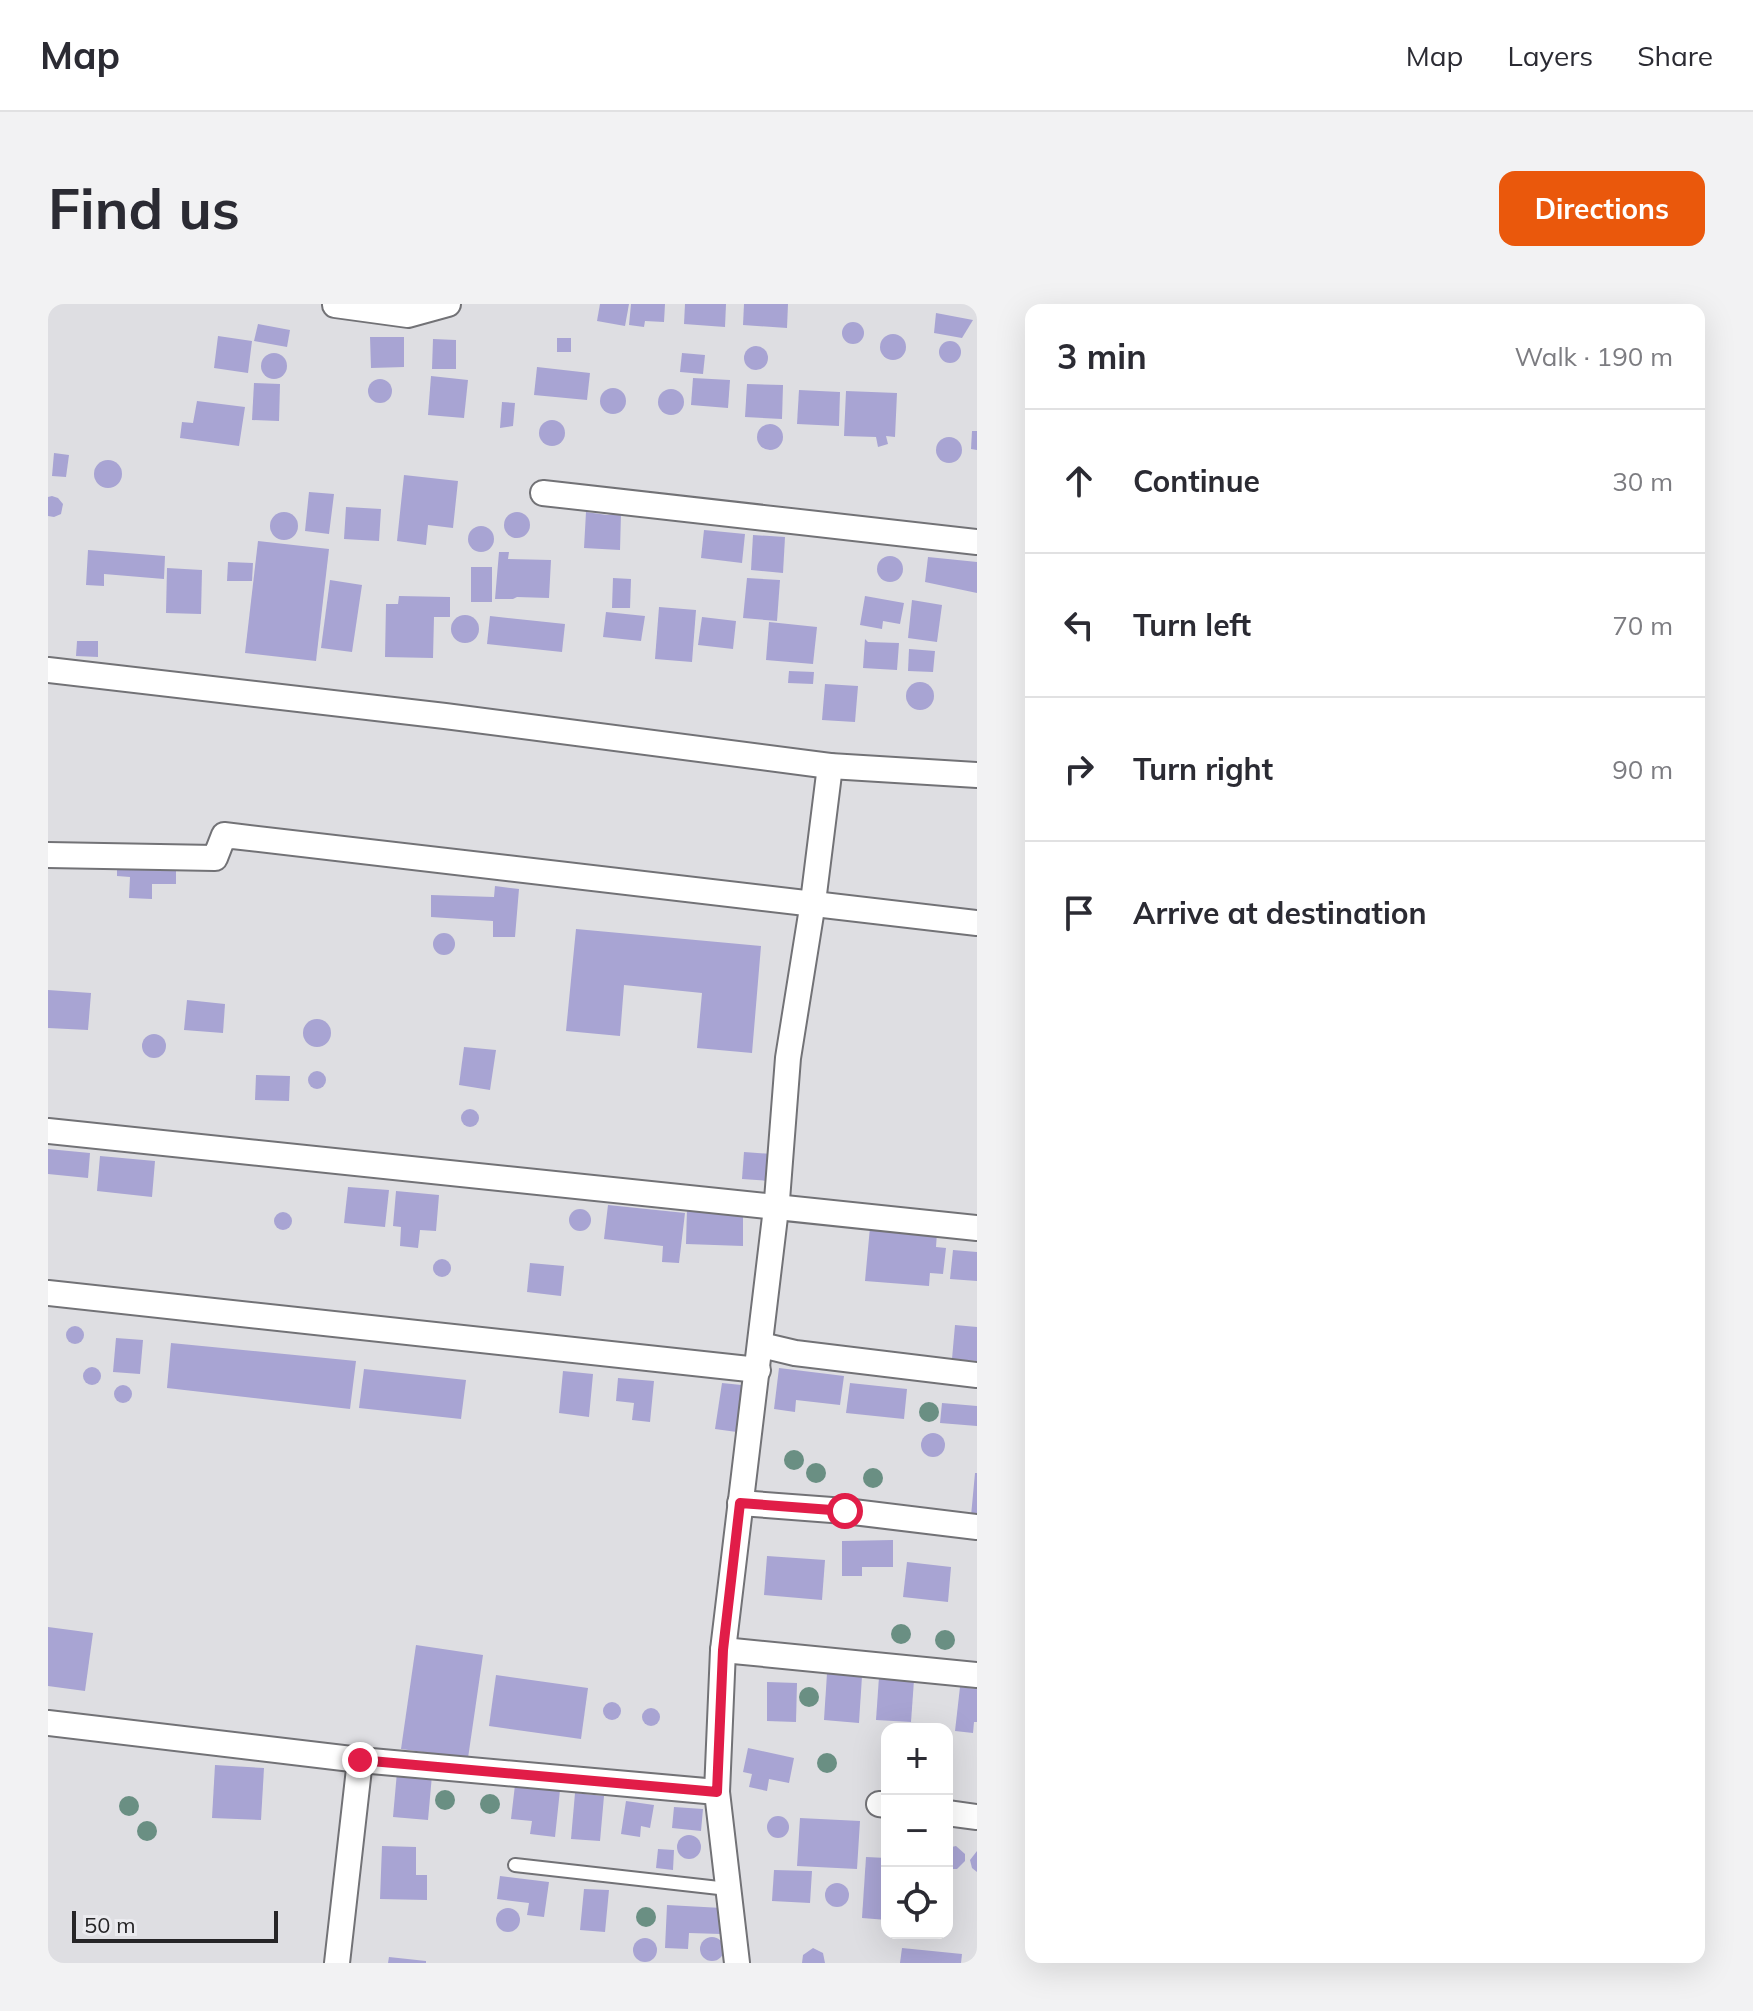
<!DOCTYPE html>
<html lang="en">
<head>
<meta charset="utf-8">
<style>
	body { margin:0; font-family:Mulish,sans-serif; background:#f2f2f3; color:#2b2b33 }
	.controls { position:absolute; right:24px; bottom:24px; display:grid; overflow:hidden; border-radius:16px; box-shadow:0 8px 32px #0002 }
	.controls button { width:72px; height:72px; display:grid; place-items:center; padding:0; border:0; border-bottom:2px solid #e1e1e2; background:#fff; color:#2b2b33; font:40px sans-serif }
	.scale { position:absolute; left:24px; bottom:20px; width:206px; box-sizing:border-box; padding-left:8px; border:4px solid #262527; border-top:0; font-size:22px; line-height:28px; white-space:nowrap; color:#262527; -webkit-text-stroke:6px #ebebef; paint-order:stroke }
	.stop { position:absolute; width:24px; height:24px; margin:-18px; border:6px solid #e11d48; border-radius:50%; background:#fff }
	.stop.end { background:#e11d48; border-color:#fff; box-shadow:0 2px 8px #0008 }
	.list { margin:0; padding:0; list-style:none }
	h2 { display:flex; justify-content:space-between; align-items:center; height:104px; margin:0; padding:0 32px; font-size:34px }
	h2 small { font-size:26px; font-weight:400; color:#7c7c81 }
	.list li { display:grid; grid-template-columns:52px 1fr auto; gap:24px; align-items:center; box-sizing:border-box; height:144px; padding:0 32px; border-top:2px solid #e1e1e2 }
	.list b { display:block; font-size:30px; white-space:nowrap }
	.list em { font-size:26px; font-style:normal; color:#7c7c81 }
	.icon { flex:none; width:44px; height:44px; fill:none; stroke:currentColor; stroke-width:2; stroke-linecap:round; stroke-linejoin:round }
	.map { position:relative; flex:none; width:929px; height:1659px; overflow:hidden; border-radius:16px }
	header { display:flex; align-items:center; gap:48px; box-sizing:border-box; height:112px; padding:0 40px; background:#fff; border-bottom:2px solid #e1e1e2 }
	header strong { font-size:38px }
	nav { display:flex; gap:44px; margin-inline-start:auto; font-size:28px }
	.intro { display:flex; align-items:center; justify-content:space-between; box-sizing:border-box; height:192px; padding:0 48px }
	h1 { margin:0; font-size:56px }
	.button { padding:20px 36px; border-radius:16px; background:#ea580c; color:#fff; font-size:28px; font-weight:700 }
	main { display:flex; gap:48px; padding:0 48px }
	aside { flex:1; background:#fff; border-radius:16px; box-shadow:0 8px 32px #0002 }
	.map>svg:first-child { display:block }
	.building { fill:#a8a4d3 }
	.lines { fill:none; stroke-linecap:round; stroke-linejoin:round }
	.lane-casing { stroke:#727276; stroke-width:16 }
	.street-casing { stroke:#727276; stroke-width:28 }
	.lane { stroke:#fff; stroke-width:12 }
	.street { stroke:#fff; stroke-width:24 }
	.tree { fill:#6a8f83 }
	.route { stroke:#e11d48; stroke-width:10 }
</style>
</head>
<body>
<header>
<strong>Map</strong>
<nav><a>Map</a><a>Layers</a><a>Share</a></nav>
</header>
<div class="intro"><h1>Find us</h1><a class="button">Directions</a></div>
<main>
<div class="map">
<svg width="929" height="1659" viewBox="0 0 929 1659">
	<rect width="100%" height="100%" fill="#dedee2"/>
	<g class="building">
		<path d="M552 0H581L577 22 549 17Z"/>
		<path d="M583 0H617L616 18 597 17 596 23 581 21Z"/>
		<path d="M637 0H678L677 23 636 20Z"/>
		<path d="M696 0H740L739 24 695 21Z"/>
		<path d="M888 9 925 16 914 34 886 29Z"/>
		<circle cx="805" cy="29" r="11"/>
		<path d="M210 20 242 26 239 43 206 37Z"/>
		<circle cx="845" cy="43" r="13"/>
		<path d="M170 32 204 37 200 69 166 64Z"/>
		<path d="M322 33H356V63L323 64Z"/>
		<rect x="509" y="34" width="14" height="14"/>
		<path d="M385 35 408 36V65H384Z"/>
		<circle cx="902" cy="48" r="11"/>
		<circle cx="708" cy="54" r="12"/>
		<circle cx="226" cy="62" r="13"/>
		<path d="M634 49 657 51 655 70 632 68Z"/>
		<path d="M489 63 542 69 539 96 486 91Z"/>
		<path d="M383 72 420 76 416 114 380 111Z"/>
		<path d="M645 74 682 76 680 104 643 101Z"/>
		<circle cx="332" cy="87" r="12"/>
		<path d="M206 79 232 80 231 117 204 116Z"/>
		<path d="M699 80 735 81 734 115 697 113Z"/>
		<circle cx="565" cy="97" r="13"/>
		<circle cx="623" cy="98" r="13"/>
		<path d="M751 86 792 88 791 122 749 120Z"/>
		<path d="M798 87 849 89 847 133 838 132 840 140 830 143 828 133 796 132Z"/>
		<path d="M149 97 197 103 191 142 132 134 134 118 145 119Z"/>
		<path d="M454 98 467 99 465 122 452 124Z"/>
		<circle cx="504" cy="129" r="13"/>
		<circle cx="722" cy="133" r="13"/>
		<path d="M924 127H929V146L923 145Z"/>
		<circle cx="901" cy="146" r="13"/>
		<path d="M6 149 21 151 18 173 4 172Z"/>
		<circle cx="60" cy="170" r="14"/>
		<path d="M356 171 410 177 405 224 380 221 378 241 349 237Z"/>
		<path d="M261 188 286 190 281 230 257 227Z"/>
		<path d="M4 192 10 194 15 200 13 210 6 213 0 212V193Z"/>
		<path d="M298 203 333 205 331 237 296 235Z"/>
		<circle cx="236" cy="222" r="14"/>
		<path d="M538 208 559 211 573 209 572 246 536 244Z"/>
		<circle cx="469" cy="221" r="13"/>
		<circle cx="433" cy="235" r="13"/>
		<path d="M656 226 697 230 694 259 653 254Z"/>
		<path d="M705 231 737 233 735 269 703 266Z"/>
		<path d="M210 237 281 245 268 357 197 349Z"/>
		<path d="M40 246 117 252 116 275 56 270V282L38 281Z"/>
		<path d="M451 248H461L460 255 503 256 501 294 469 293 465 295H447Z"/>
		<circle cx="842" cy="265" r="13"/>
		<path d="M880 253 929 258V289L877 278Z"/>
		<path d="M180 258 205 259 204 277H179Z"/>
		<rect x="423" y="263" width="21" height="35"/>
		<path d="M119 264 154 266 153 310 118 309Z"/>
		<path d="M565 274 583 275 582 304H564Z"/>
		<path d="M699 274 732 276 729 317 695 314Z"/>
		<path d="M282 276 314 281 304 348 273 344Z"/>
		<path d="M351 292 402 293V313H386L385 354 337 353 338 300H350Z"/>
		<path d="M817 292 856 299 852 320 835 317 834 325 812 321Z"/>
		<path d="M864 296 894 301 889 338 860 334Z"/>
		<path d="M611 303 648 306 644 358 607 355Z"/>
		<path d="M558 308 597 312 593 337 555 333Z"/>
		<circle cx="417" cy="325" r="14"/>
		<path d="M442 312 517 320 514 348 439 340Z"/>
		<path d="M654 313 688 317 685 345 650 341Z"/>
		<path d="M721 318 769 323 765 360 718 356Z"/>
		<path d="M817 335 820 338 851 339 849 366 815 364Z"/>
		<path d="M29 337H50V353L28 352Z"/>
		<path d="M861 345 887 347 885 368 860 367Z"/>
		<path d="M741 367 766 368 765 380 740 379Z"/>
		<circle cx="872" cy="392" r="14"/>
		<path d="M777 380 810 382 807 418 774 416Z"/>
		<path d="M69 559 128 560V580H104V595L81 594 82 573 69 572Z"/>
		<path d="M447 582 471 585 467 633H445V617L383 613V591L446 593Z"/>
		<path d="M528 625 713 642 704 749 649 744 654 689 576 681 572 732 518 727Z"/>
		<circle cx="396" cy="640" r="11"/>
		<path d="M0 686 43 689 40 726 0 724Z"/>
		<path d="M139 696 177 700 175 729 136 726Z"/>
		<circle cx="269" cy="729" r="14"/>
		<circle cx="106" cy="742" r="12"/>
		<path d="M416 743 448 746 442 786 411 781Z"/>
		<circle cx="269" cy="776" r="9"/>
		<path d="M208 771 242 772 241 797 207 796Z"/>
		<circle cx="422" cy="814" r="9"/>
		<path d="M0 845 42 849 40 874 0 870Z"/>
		<path d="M696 848 724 850 722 877 694 875Z"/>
		<path d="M52 852 107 857 104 893 49 887Z"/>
		<path d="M300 883 341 886 337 923 296 919Z"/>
		<path d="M348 887 391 891 388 927 372 926 370 944 352 942 353 923 345 922Z"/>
		<path d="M560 901 637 909 631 959 614 958 615 942 556 935Z"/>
		<path d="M639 904 695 905V942L638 940Z"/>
		<circle cx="532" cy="916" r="11"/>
		<circle cx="235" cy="917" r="9"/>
		<path d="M822 923 889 929 888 943 898 944 895 970 882 969 881 982 817 977Z"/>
		<path d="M905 946 929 948V977L902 975Z"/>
		<circle cx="394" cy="964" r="9"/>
		<path d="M482 959 516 962 513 992 479 988Z"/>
		<path d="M907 1021 929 1023V1057L904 1055Z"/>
		<circle cx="27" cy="1031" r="9"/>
		<path d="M68 1034 95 1036 92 1070 65 1068Z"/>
		<path d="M123 1039 308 1057 302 1105 119 1084Z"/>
		<circle cx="44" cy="1072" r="9"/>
		<path d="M731 1064 796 1072 792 1101 748 1096 747 1108 726 1105Z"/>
		<path d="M316 1065 418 1076 413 1115 311 1104Z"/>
		<path d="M515 1067 545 1070 541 1113 511 1109Z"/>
		<path d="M570 1074 606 1077 602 1118 584 1116 586 1099 568 1097Z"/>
		<path d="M674 1079 703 1082 696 1129 667 1125Z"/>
		<path d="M802 1079 859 1085 856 1115 798 1109Z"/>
		<circle cx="75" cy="1090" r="9"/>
		<path d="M894 1099 929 1102V1122L892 1119Z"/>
		<circle cx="885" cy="1141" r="12"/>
		<path d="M927 1169H929V1213L923 1212Z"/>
		<path d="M845 1236V1263H814V1272H794V1237Z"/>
		<path d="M719 1252 777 1256 774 1296 716 1291Z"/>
		<path d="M859 1258 903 1263 900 1298 855 1293Z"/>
		<path d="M0 1323 45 1329 37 1387 0 1382Z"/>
		<path d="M368 1341 435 1351 420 1454 353 1445Z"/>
		<path d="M779 1369 814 1372 811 1419 776 1416Z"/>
		<path d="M448 1371 540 1384 533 1435 441 1422Z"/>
		<path d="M831 1373 866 1376 863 1418 828 1416Z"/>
		<path d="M719 1378 749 1379 748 1418 719 1417Z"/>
		<path d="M912 1383 929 1385V1418H926L925 1429 907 1427Z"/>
		<circle cx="564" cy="1407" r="9"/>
		<circle cx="603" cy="1413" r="9"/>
		<path d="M700 1444 746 1454 741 1479 721 1475 719 1487 701 1483 704 1470 695 1468Z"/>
		<path d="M167 1461 216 1464 213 1516 164 1514Z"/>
		<path d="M349 1468 384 1471 380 1516 345 1513Z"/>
		<path d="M467 1481 512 1486 507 1533 482 1530 484 1517 463 1515Z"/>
		<path d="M527 1489 556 1492 552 1537 523 1535Z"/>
		<path d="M578 1497 606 1501 602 1524 593 1522 592 1533 573 1530Z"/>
		<path d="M626 1503 655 1505 653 1527 624 1524Z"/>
		<circle cx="730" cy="1523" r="11"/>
		<path d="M752 1514 812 1517 809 1565 749 1562Z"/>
		<circle cx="641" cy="1543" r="12"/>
		<path d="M334 1542 368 1543V1571H379V1596L332 1595Z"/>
		<path d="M908 1542 917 1550V1557L909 1565H901L899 1564V1544Z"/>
		<path d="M610 1545 626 1546 625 1566 608 1564Z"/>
		<path d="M929 1547V1568L924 1564 922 1556Z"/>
		<path d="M818 1553 839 1554V1616L814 1614Z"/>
		<path d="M726 1566 764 1567 762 1599 724 1597Z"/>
		<path d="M452 1572 501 1578 496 1613 479 1611 481 1599 449 1595Z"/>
		<circle cx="789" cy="1591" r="12"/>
		<path d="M536 1585 561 1586 557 1628 532 1626Z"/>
		<path d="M619 1601 674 1604 673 1630 641 1629 640 1645 617 1644Z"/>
		<circle cx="460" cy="1616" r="12"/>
		<circle cx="664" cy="1645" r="12"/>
		<circle cx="597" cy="1646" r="12"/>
		<path d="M765 1644 775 1649 777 1659H754L755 1651Z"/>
		<path d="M854 1644 914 1650 913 1659H852Z"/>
		<path d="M341 1653 378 1657V1659H340Z"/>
	</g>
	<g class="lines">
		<defs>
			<path id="lane" d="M467 1561 680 1585"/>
			<g id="street">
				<path d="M287 1 360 11 400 0"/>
				<path d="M495 189 929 238"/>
				<path d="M0 366 397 412 782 462 929 471"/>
				<path d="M0 551 167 554 176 531 929 619"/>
				<path d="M0 827 929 924"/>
				<path d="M0 989 710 1066"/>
				<path d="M713 1041 747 1049 929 1071"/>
				<path d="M692 1199 797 1207 929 1223"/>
				<path d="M675 1346 929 1371"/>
				<path d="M0 1419 312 1456 289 1659"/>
				<path d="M312 1456 669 1488"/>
				<path d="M831 1500 839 1501"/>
				<path d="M899 1509 929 1513"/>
				<path d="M689 1659 669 1488 675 1346 729 896 740 754 765 598 782 462"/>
			</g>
		</defs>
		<use href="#lane" class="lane-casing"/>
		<use href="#street" class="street-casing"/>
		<use href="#lane" class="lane"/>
		<use href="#street" class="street"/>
	</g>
	<g class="tree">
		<circle cx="881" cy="1108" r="10"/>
		<circle cx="746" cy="1156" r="10"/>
		<circle cx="768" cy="1169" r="10"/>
		<circle cx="825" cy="1174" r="10"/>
		<circle cx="853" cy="1330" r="10"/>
		<circle cx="897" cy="1336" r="10"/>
		<circle cx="761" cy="1393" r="10"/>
		<circle cx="779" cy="1459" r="10"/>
		<circle cx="397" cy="1496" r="10"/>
		<circle cx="442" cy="1500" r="10"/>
		<circle cx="81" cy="1502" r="10"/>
		<circle cx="99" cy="1527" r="10"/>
		<circle cx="598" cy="1613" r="10"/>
	</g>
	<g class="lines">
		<path class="route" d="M312 1456 669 1488 675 1346 692 1199 797 1207"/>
	</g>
</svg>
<div class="controls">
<button>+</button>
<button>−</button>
<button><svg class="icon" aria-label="locate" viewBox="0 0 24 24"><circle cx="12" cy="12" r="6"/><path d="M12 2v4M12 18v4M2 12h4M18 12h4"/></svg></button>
</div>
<div class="scale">50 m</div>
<div class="stop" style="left:797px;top:1207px"></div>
<div class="stop end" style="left:312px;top:1456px"></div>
</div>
<aside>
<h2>3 min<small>Walk · 190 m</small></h2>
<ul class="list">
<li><svg class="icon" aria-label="ahead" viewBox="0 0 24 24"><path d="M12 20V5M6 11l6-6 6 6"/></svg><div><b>Continue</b></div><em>30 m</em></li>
<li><svg class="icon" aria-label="left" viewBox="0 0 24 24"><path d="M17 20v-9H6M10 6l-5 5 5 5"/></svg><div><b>Turn left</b></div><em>70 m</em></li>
<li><svg class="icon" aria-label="right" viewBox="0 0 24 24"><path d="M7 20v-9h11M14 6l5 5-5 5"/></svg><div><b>Turn right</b></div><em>90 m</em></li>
<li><svg class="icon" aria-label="arrive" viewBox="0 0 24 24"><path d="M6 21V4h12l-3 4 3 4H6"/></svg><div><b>Arrive at destination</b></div></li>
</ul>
</aside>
</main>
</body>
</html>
